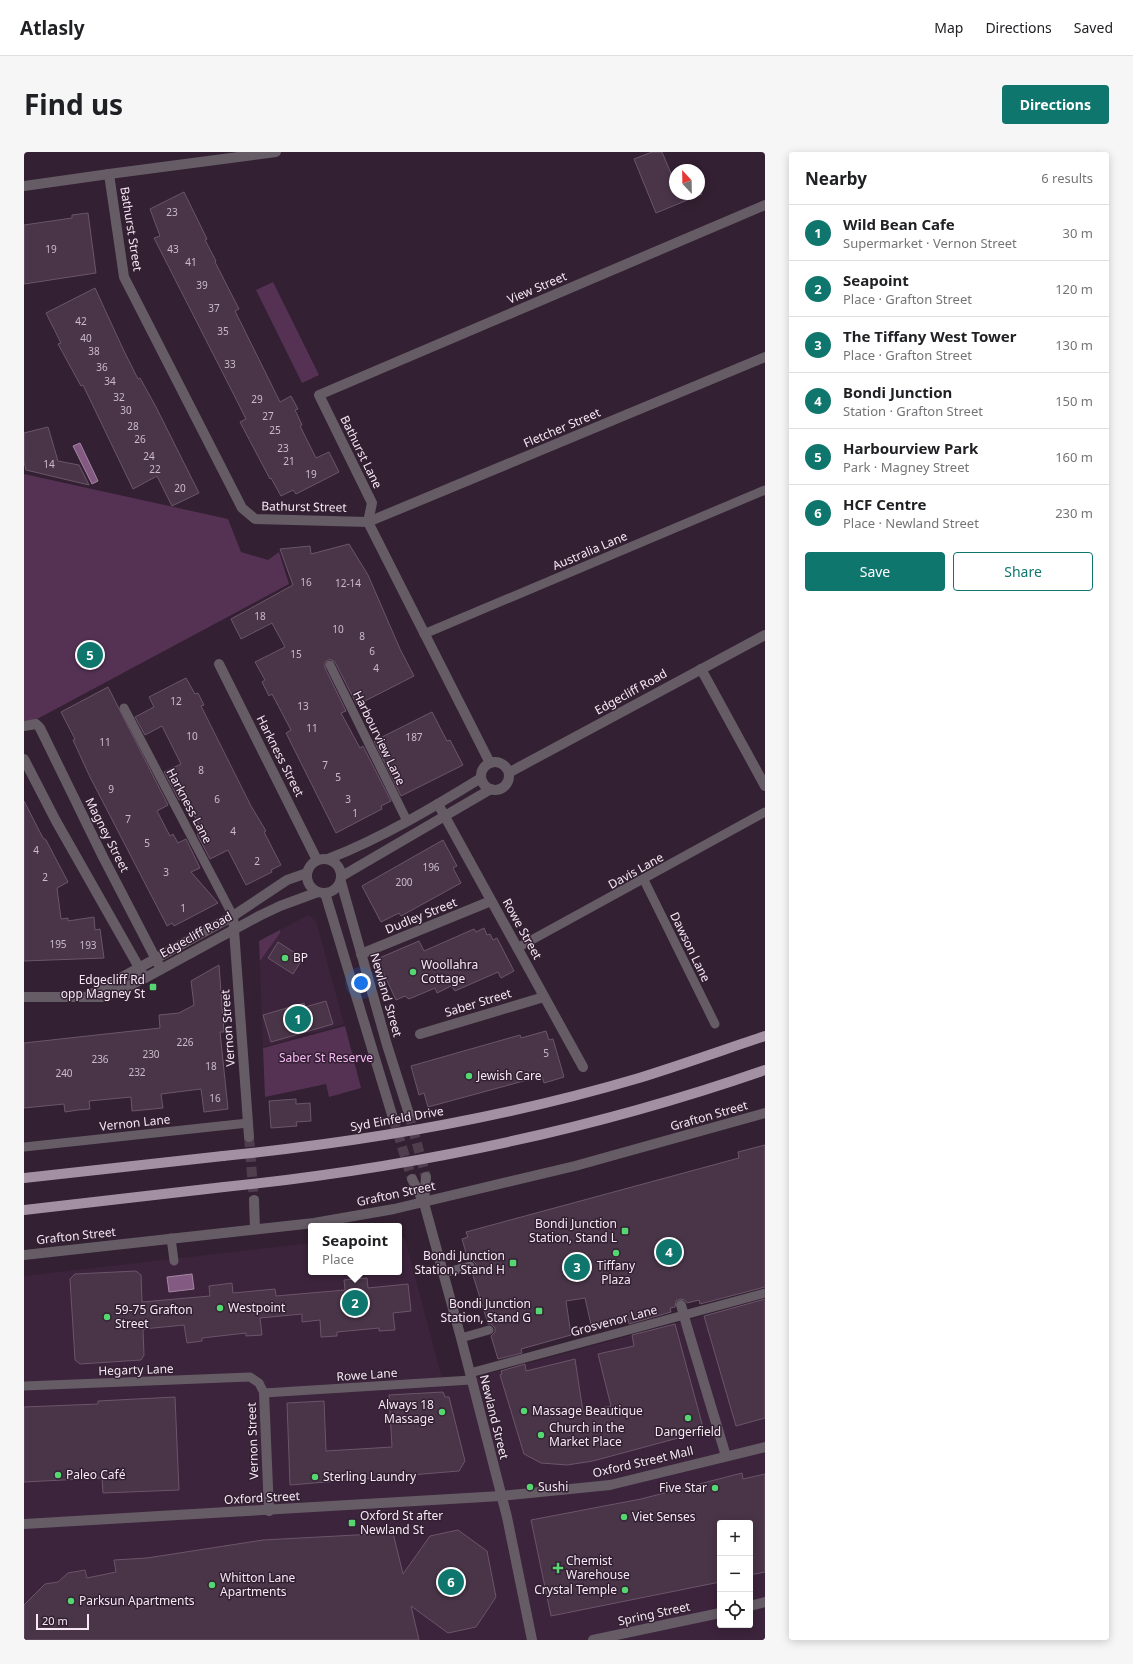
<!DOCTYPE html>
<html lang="en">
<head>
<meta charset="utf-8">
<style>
	body { margin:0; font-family:"Noto Sans",sans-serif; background:#f6f6f6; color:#202124 }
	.controls { position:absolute; right:12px; bottom:12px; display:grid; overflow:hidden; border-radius:4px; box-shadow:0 2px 10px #0003 }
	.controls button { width:36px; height:36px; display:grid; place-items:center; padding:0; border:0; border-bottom:1px solid #e0e0e0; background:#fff; color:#202124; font:20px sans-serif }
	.compass { position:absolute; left:645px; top:12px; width:36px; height:36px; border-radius:50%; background:#fff; box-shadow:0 2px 10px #0003; rotate:338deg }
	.scale { position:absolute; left:12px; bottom:10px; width:53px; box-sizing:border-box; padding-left:4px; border:2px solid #f5e8f4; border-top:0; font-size:11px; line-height:14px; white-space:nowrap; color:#f5e8f4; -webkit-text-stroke:3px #332032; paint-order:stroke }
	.you { position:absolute; left:337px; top:831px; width:14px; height:14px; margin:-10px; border:3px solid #fff; border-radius:50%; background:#1a73e8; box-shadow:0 0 0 6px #1a73e833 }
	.badge { display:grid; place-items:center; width:26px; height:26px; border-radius:50%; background:#0f766e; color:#fff; font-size:13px; font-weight:700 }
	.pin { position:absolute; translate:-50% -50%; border:2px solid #fff; box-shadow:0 1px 4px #0006 }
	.popup { position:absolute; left:284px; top:1071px; width:94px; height:52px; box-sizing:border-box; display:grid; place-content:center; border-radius:4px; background:#fff; filter:drop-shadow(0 1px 3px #0005); font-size:13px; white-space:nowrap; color:#757577 }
	.popup b { font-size:15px; color:#202124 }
	.popup::after { content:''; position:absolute; left:50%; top:100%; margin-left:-8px; border:8px solid transparent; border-top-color:#fff }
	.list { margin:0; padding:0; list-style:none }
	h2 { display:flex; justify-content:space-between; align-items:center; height:52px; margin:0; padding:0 16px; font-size:17px }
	h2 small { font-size:13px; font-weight:400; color:#757577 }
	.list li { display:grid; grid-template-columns:26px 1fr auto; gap:12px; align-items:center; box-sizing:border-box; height:56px; padding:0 16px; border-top:1px solid #e0e0e0 }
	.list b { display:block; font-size:15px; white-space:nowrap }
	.list p { margin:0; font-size:13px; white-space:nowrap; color:#757577 }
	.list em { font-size:13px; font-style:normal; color:#757577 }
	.actions { display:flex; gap:8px; padding:12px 16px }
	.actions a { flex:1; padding:9px 0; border:1px solid #0f766e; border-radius:4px; text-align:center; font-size:14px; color:#0f766e }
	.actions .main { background:#0f766e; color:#fff }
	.icon { flex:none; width:22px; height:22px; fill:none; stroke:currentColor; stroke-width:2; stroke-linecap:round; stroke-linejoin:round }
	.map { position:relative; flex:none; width:741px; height:1488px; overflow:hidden; border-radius:4px }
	header { display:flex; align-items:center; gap:24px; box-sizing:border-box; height:56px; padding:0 20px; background:#fff; border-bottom:1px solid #e0e0e0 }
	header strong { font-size:19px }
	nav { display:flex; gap:22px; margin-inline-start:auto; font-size:14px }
	.intro { display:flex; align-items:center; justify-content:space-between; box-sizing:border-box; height:96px; padding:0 24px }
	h1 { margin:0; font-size:28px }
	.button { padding:10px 18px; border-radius:4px; background:#0f766e; color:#fff; font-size:14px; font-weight:700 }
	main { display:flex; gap:24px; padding:0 24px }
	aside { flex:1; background:#fff; border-radius:4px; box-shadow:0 2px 10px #0003 }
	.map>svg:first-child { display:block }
	.built { fill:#3c243c; fill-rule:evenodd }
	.green { fill:#553254 }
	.water { fill:#835a81; stroke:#a585a4 }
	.building { fill:#493448; stroke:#6b556a }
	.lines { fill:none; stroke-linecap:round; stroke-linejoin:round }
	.minor-tunnel { stroke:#503e4f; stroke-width:10; stroke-dasharray:10 5; stroke-linecap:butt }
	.tertiary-tunnel { stroke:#503e4f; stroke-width:10; stroke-dasharray:10 5; stroke-linecap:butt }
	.service { stroke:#665c66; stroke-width:9 }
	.pedestrian { stroke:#665c66; stroke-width:10 }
	.minor { stroke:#665c66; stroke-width:10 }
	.tertiary { stroke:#665c66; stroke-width:10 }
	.primary { stroke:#a490a3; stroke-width:10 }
	.pedestrian-bridge { stroke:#665c66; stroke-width:10 }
	.primary-bridge { stroke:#a490a3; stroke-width:10 }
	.poi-dot { fill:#56d671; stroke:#332032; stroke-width:1.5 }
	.labels { text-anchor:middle; stroke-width:3; stroke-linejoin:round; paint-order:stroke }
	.number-label { font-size:10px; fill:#cabbc9 }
	.street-label { font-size:12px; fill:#f5e8f4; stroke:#332032 }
	.poi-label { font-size:12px; fill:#f5e8f4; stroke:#332032; text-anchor:start }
	.park-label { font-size:12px; fill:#fabbf8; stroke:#332032 }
</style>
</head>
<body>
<header>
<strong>Atlasly</strong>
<nav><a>Map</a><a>Directions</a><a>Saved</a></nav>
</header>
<div class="intro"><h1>Find us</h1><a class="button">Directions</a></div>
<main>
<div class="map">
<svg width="741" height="1488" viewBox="0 0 741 1488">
	<rect width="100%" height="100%" fill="#332032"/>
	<g class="built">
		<path d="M284 763 292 769 320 872 239 895 235 789Z"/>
		<path d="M375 1083 381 1087 420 1234 741 1147V1488H0V1124L287 1091V1120H375ZM696 1371H726V1473H696Z"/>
	</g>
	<g class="green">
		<path d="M249 130 295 223 278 231 232 138Z"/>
		<path d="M0 322 204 367 217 400 244 408 255 400 265 432 0 574Z"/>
		<path d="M256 778V781L236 809 235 789Z"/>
		<path d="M321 874 337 936 305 945 302 932 241 945 239 896Z"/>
	</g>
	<g class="water">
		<path d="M56 291 74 329 68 332 49 294Z"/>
		<path d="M168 1122 170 1137 145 1140 143 1125Z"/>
	</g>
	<g class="building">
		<path d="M628 0H638L651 31V42H678L632 61 610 7Z"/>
		<path d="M160 40 183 87 181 88 192 109 191 110 215 157 211 159 256 250 267 244 274 257 271 258 278 273 276 274 292 306 305 300 315 320 272 342 269 338 257 344 247 326 246 327 216 270 222 267 211 245 130 86 136 84 126 57Z"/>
		<path d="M64 61 72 121 0 132V73L48 66V63Z"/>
		<path d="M71 136 99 197 114 227 116 226 132 255 175 341 148 354 133 324 109 337 59 233 57 234 34 192 37 191 22 161Z"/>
		<path d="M24 275 34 309 55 313 65 333 2 318 0 310V281Z"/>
		<path d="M325 392 344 423 376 497 390 524 333 553 311 510 306 507 301 510V516L322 559 317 561 336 596 339 594 367 649 357 654 358 657 312 681 262 581 267 578 248 542 245 544 238 530 241 528 231 510 261 495 248 471 217 487 207 467 269 433 256 397 286 394 287 402Z"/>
		<path d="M162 526 171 542 174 541 180 553 177 554 227 654 242 679 240 680 257 713 247 718 248 720 222 733 204 698 186 707 173 682 178 679 161 645 155 648 140 620 157 612 138 574 121 583 111 565 130 555 125 545Z"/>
		<path d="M84 535 144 653 133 659 146 684 149 682 154 691 162 687 176 716 167 720 194 751 150 774 148 771 143 774 140 768 66 625 49 588 51 587 37 560Z"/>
		<path d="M408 560 423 589 426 588 439 613 377 644 350 589Z"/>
		<path d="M0 649 19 686 22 688 44 730 33 736 37 767 44 766V769L70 765 71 778 76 777 80 806 0 809Z"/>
		<path d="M419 688 433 714 429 716 437 731 377 764 375 761 357 770 338 734Z"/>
		<path d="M460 776 463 783 466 782 469 788 473 786 490 819 477 826 474 820 431 839 427 834 413 841 411 836 385 847 381 844 372 848 353 807 395 789 400 799 450 777 452 780Z"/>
		<path d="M254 790 279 806 269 822 244 806Z"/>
		<path d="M195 813 200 880H196L204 957 180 960 177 937 137 942 139 956 108 959 107 945 65 949 66 957 54 958 41 960 40 952 0 956V891L136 876 135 863 155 861 170 853 167 829Z"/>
		<path d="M302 849 309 872 247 890 239 863 280 851 281 855Z"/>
		<path d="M522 879 525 888 529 887 540 925 520 931 518 924 404 955 400 941 395 943 387 914 496 883 497 886Z"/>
		<path d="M272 947V952L286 951 287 969 272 970 273 974 247 976 245 949Z"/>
		<path d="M741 993V1135L676 1152 675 1148 663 1151 661 1148 656 1147 652 1149 651 1155 646 1156 647 1160 605 1172 604 1167 568 1177 561 1146 542 1149 547 1183 497 1197 498 1201 474 1207 467 1184 471 1180V1176L467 1172H464L448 1120 452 1116V1112L448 1108H444L438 1087 444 1085 442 1080 715 1006 714 1000Z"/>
		<path d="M112 1119 117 1123 118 1150 186 1144 185 1134 208 1131 209 1141 251 1137 252 1144 321 1138 320 1128 343 1126 344 1136 384 1132 387 1159 369 1161 371 1178 355 1179V1176L313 1180V1184L297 1185 296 1168 278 1170V1162L236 1166 238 1183 222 1184V1181L178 1186V1189L163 1191 160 1173 119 1177 120 1203 117 1208 56 1212 51 1208 46 1127 51 1122Z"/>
		<path d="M741 1147V1266L712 1274 680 1164Z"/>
		<path d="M651 1172 680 1279 569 1309 543 1313 517 1311 500 1302 476 1223 478 1222 477 1219 501 1212 502 1219 551 1207 559 1260 587 1254 574 1202 610 1194 608 1183Z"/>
		<path d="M419 1240 421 1245H425L441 1309 435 1319 266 1333 263 1251 300 1249 302 1299 368 1295 365 1243Z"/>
		<path d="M151 1245 155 1338 79 1341 78 1326 0 1330V1255L74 1252V1249Z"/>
		<path d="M718 1321 719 1327 741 1322V1420L726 1423V1371H696V1430L527 1464 507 1368 617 1347Z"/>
		<path d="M434 1378 463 1399 472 1445 452 1475 424 1481 387 1454 395 1488H0V1453L21 1432 34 1430 44 1421 61 1418 63 1426 92 1420 90 1408 123 1406 239 1388 369 1381 379 1422 406 1384Z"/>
	</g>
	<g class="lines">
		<path class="minor-tunnel" d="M225 985 230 1048"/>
		<g class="tertiary-tunnel">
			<path d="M385 962 402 1025"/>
			<path d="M369 966 388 1027"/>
		</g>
		<g class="service">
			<path d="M400 482 741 338"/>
			<path d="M306 513 383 669"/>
			<path d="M100 556 209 764"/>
			<path d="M620 728 691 872"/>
			<path d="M493 796 741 660"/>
			<path d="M0 995 224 971"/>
			<path d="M147 1086 150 1109"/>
			<path d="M419 1121 446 1114"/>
			<path d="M437 1186 465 1178"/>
			<path d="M446 1221 741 1141"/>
			<path d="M0 1234 226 1225 235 1231 240 1241 447 1228"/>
		</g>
		<g class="pedestrian">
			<path d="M664 1178 702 1304"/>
			<path d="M477 1344 586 1333 741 1295"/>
		</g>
		<g class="minor">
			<path d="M85 22 252 0"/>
			<path d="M344 370 348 351 295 243 741 53"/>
			<path d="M344 370 741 205"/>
			<path d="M195 512 293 708"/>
			<path d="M677 517 741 634"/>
			<path d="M0 574 12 572 16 576 79 705 137 817"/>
			<path d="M0 607 32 669 121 826"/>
			<path d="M414 652 559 915"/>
			<path d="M209 764 225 985"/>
			<path d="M337 802 467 749"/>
			<path d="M396 882 520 845"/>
			<path d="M230 1048 231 1077"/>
			<path d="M0 1103 290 1071 370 1057 551 1014 741 961"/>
			<path d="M240 1241 245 1359"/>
			<path d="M726 1454 741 1450"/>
			<path d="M569 1488 696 1461"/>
		</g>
		<g class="tertiary">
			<path d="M0 34 85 22 100 125 218 356 231 367 344 370 466 611"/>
			<circle cx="471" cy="624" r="14"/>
			<path d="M486 620 741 483"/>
			<circle cx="300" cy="724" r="17"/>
			<path d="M304 707C358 686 408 656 457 626"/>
			<path d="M318 724 467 637"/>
			<path d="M317 730 363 893 385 962"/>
			<path d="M301 741 369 966"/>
			<path d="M64 844 209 764 263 728 283 721"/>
			<path d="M0 845H81L121 826 235 764 256 754 294 740"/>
			<path d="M388 1027 400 1051 437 1186 483 1365 508 1488"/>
			<path d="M400 1051 402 1025"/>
			<path d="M0 1372 477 1344"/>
		</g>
		<g class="primary">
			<path d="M0 1026 199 1004"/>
			<path d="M0 1058 200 1035"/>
		</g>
		<path class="pedestrian-bridge" d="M657 1153 664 1178"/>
		<g class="primary-bridge">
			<path d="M199 1004C339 990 480 966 615 926 657 913 699 898 741 884"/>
			<path d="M200 1035C385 1016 565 979 741 918"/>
		</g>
	</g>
	<g class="poi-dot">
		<circle cx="261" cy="806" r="4"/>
		<circle cx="389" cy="820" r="4"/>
		<rect x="125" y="831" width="8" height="8" rx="2"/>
		<circle cx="445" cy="924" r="4"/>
		<rect x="597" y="1075" width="8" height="8" rx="2"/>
		<circle cx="592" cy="1101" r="4"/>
		<rect x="485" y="1107" width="8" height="8" rx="2"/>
		<circle cx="196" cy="1156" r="4"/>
		<rect x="511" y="1155" width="8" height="8" rx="2"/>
		<circle cx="83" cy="1165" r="4"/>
		<circle cx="500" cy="1259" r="4"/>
		<circle cx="418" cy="1260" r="4"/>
		<circle cx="664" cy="1266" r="4"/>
		<circle cx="517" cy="1283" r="4"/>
		<circle cx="34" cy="1323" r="4"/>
		<circle cx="291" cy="1325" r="4"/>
		<circle cx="506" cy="1335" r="4"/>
		<circle cx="691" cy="1336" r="4"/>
		<circle cx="600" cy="1365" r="4"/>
		<rect x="324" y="1367" width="8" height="8" rx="2"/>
		<path d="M532 1410h4v4h4v4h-4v4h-4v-4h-4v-4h4z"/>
		<circle cx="188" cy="1433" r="4"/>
		<circle cx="601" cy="1438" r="4"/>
		<circle cx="47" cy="1449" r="4"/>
	</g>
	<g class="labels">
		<g class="number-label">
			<text x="148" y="64">23</text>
			<text x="27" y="101">19</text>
			<text x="149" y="101">43</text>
			<text x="167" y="114">41</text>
			<text x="178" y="137">39</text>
			<text x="190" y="160">37</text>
			<text x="57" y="173">42</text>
			<text x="199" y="183">35</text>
			<text x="62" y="190">40</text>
			<text x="70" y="203">38</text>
			<text x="206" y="216">33</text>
			<text x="78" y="219">36</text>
			<text x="86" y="233">34</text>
			<text x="95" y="249">32</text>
			<text x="233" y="251">29</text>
			<text x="102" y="262">30</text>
			<text x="244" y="268">27</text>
			<text x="109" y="278">28</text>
			<text x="251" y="282">25</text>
			<text x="116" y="291">26</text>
			<text x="259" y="300">23</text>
			<text x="125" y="308">24</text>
			<text x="265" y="313">21</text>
			<text x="25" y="316">14</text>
			<text x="131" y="321">22</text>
			<text x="287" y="326">19</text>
			<text x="156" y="340">20</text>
			<text x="282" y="434">16</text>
			<text x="324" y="435">12-14</text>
			<text x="236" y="468">18</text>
			<text x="314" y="481">10</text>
			<text x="338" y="488">8</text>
			<text x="348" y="503">6</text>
			<text x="272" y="506">15</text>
			<text x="352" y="520">4</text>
			<text x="152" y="553">12</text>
			<text x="279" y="558">13</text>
			<text x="288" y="580">11</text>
			<text x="168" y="588">10</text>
			<text x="390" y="589">187</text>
			<text x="81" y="594">11</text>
			<text x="301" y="617">7</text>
			<text x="177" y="622">8</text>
			<text x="314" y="629">5</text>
			<text x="87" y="641">9</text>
			<text x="193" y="651">6</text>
			<text x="324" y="651">3</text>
			<text x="331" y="665">1</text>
			<text x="104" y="671">7</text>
			<text x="209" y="683">4</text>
			<text x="123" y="695">5</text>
			<text x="12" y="702">4</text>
			<text x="233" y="713">2</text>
			<text x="407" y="719">196</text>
			<text x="142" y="724">3</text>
			<text x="21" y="729">2</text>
			<text x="380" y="734">200</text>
			<text x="159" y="760">1</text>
			<text x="34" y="796">195</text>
			<text x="64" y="797">193</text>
			<text x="161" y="894">226</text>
			<text x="522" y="905">5</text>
			<text x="127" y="906">230</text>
			<text x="76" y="911">236</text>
			<text x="187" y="918">18</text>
			<text x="113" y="924">232</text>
			<text x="40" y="925">240</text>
			<text x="191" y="950">16</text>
		</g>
		<g class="street-label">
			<text transform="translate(107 77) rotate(81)" y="4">Bathurst Street</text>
			<text transform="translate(513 136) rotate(-23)" y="4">View Street</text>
			<text transform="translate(538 276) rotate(-23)" y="4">Fletcher Street</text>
			<text transform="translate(337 300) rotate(64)" y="4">Bathurst Lane</text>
			<text transform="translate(280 355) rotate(1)" y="4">Bathurst Street</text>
			<text transform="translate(566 399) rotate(-23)" y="4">Australia Lane</text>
			<text transform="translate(607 540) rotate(-29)" y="4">Edgecliff Road</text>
			<text transform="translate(355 586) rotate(64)" y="4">Harbourview Lane</text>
			<text transform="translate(256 604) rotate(63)" y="4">Harkness Street</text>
			<text transform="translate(165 654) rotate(62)" y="4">Harkness Lane</text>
			<text transform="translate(83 683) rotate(63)" y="4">Magney Street</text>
			<text transform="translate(612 719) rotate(-29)" y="4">Davis Lane</text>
			<text transform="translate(397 764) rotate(-22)" y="4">Dudley Street</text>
			<text transform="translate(498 777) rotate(61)" y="4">Rowe Street</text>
			<text transform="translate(172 783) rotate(-29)" y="4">Edgecliff Road</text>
			<text transform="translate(666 795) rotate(64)" y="4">Dawson Lane</text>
			<text transform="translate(362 843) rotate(74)" y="4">Newland Street</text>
			<text transform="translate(454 851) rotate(-17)" y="4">Saber Street</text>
			<text transform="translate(204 876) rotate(-94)" y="4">Vernon Street</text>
			<text transform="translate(685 964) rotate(-16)" y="4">Grafton Street</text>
			<text transform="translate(373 967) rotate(-10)" y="4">Syd Einfeld Drive</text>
			<text transform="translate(111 971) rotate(-6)" y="4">Vernon Lane</text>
			<text transform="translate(372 1042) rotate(-12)" y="4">Grafton Street</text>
			<text transform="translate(52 1084) rotate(-6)" y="4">Grafton Street</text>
			<text transform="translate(590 1169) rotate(-15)" y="4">Grosvenor Lane</text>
			<text transform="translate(112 1218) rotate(-2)" y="4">Hegarty Lane</text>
			<text transform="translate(343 1223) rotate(-4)" y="4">Rowe Lane</text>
			<text transform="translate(470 1265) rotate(76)" y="4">Newland Street</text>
			<text transform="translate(229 1289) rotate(-92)" y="4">Vernon Street</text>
			<text transform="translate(619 1310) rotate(-13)" y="4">Oxford Street Mall</text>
			<text transform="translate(238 1346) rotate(-3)" y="4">Oxford Street</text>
			<text transform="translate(630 1462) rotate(-12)" y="4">Spring Street</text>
		</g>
		<g class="poi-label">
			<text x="269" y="810">BP</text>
			<text x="397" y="817">Woollahra<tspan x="397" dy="14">Cottage</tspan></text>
			<text x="121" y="832" text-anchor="end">Edgecliff Rd<tspan x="121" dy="14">opp Magney St</tspan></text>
			<text x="453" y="928">Jewish Care</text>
			<text x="593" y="1076" text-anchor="end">Bondi Junction<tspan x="593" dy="14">Station, Stand L</tspan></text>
			<text x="481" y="1108" text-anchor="end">Bondi Junction<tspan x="481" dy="14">Station, Stand H</tspan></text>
			<text x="592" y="1118" text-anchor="middle">Tiffany<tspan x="592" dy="14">Plaza</tspan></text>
			<text x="507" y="1156" text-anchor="end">Bondi Junction<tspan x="507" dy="14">Station, Stand G</tspan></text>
			<text x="204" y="1160">Westpoint</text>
			<text x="91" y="1162">59-75 Grafton<tspan x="91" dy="14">Street</tspan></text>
			<text x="410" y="1257" text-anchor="end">Always 18<tspan x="410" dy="14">Massage</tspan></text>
			<text x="508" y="1263">Massage Beautique</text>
			<text x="525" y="1280">Church in the<tspan x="525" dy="14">Market Place</tspan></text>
			<text x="664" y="1284" text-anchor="middle">Dangerfield</text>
			<text x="42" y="1327">Paleo Café</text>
			<text x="299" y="1329">Sterling Laundry</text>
			<text x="514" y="1339">Sushi</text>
			<text x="683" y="1340" text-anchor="end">Five Star</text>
			<text x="336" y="1368">Oxford St after<tspan x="336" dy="14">Newland St</tspan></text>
			<text x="608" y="1369">Viet Senses</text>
			<text x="542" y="1413">Chemist<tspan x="542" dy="14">Warehouse</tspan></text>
			<text x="196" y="1430">Whitton Lane<tspan x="196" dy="14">Apartments</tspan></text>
			<text x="593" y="1442" text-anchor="end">Crystal Temple</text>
			<text x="55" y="1453">Parksun Apartments</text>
		</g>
		<g class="park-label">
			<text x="302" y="910">Saber St Reserve</text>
		</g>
	</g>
</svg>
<div class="controls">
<button>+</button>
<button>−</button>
<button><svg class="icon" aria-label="locate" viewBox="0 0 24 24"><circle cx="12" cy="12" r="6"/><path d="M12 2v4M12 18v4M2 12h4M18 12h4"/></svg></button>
</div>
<svg class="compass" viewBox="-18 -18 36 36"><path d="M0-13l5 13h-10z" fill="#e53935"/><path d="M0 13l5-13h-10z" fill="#757577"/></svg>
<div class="scale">20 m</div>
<div class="you"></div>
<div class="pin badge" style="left:274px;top:867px">1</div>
<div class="pin badge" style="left:331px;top:1151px">2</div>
<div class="popup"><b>Seapoint</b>Place</div>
<div class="pin badge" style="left:553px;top:1115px">3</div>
<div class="pin badge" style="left:645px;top:1100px">4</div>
<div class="pin badge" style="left:66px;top:503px">5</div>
<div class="pin badge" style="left:427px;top:1430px">6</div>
</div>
<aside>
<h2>Nearby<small>6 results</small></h2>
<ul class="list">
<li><span class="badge">1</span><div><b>Wild Bean Cafe</b><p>Supermarket · Vernon Street</p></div><em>30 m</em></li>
<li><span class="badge">2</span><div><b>Seapoint</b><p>Place · Grafton Street</p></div><em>120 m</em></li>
<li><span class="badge">3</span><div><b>The Tiffany West Tower</b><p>Place · Grafton Street</p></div><em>130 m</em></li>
<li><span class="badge">4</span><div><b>Bondi Junction</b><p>Station · Grafton Street</p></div><em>150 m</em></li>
<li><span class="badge">5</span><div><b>Harbourview Park</b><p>Park · Magney Street</p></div><em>160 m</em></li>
<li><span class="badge">6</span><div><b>HCF Centre</b><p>Place · Newland Street</p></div><em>230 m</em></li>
</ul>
<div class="actions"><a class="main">Save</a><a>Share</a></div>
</aside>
</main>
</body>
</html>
